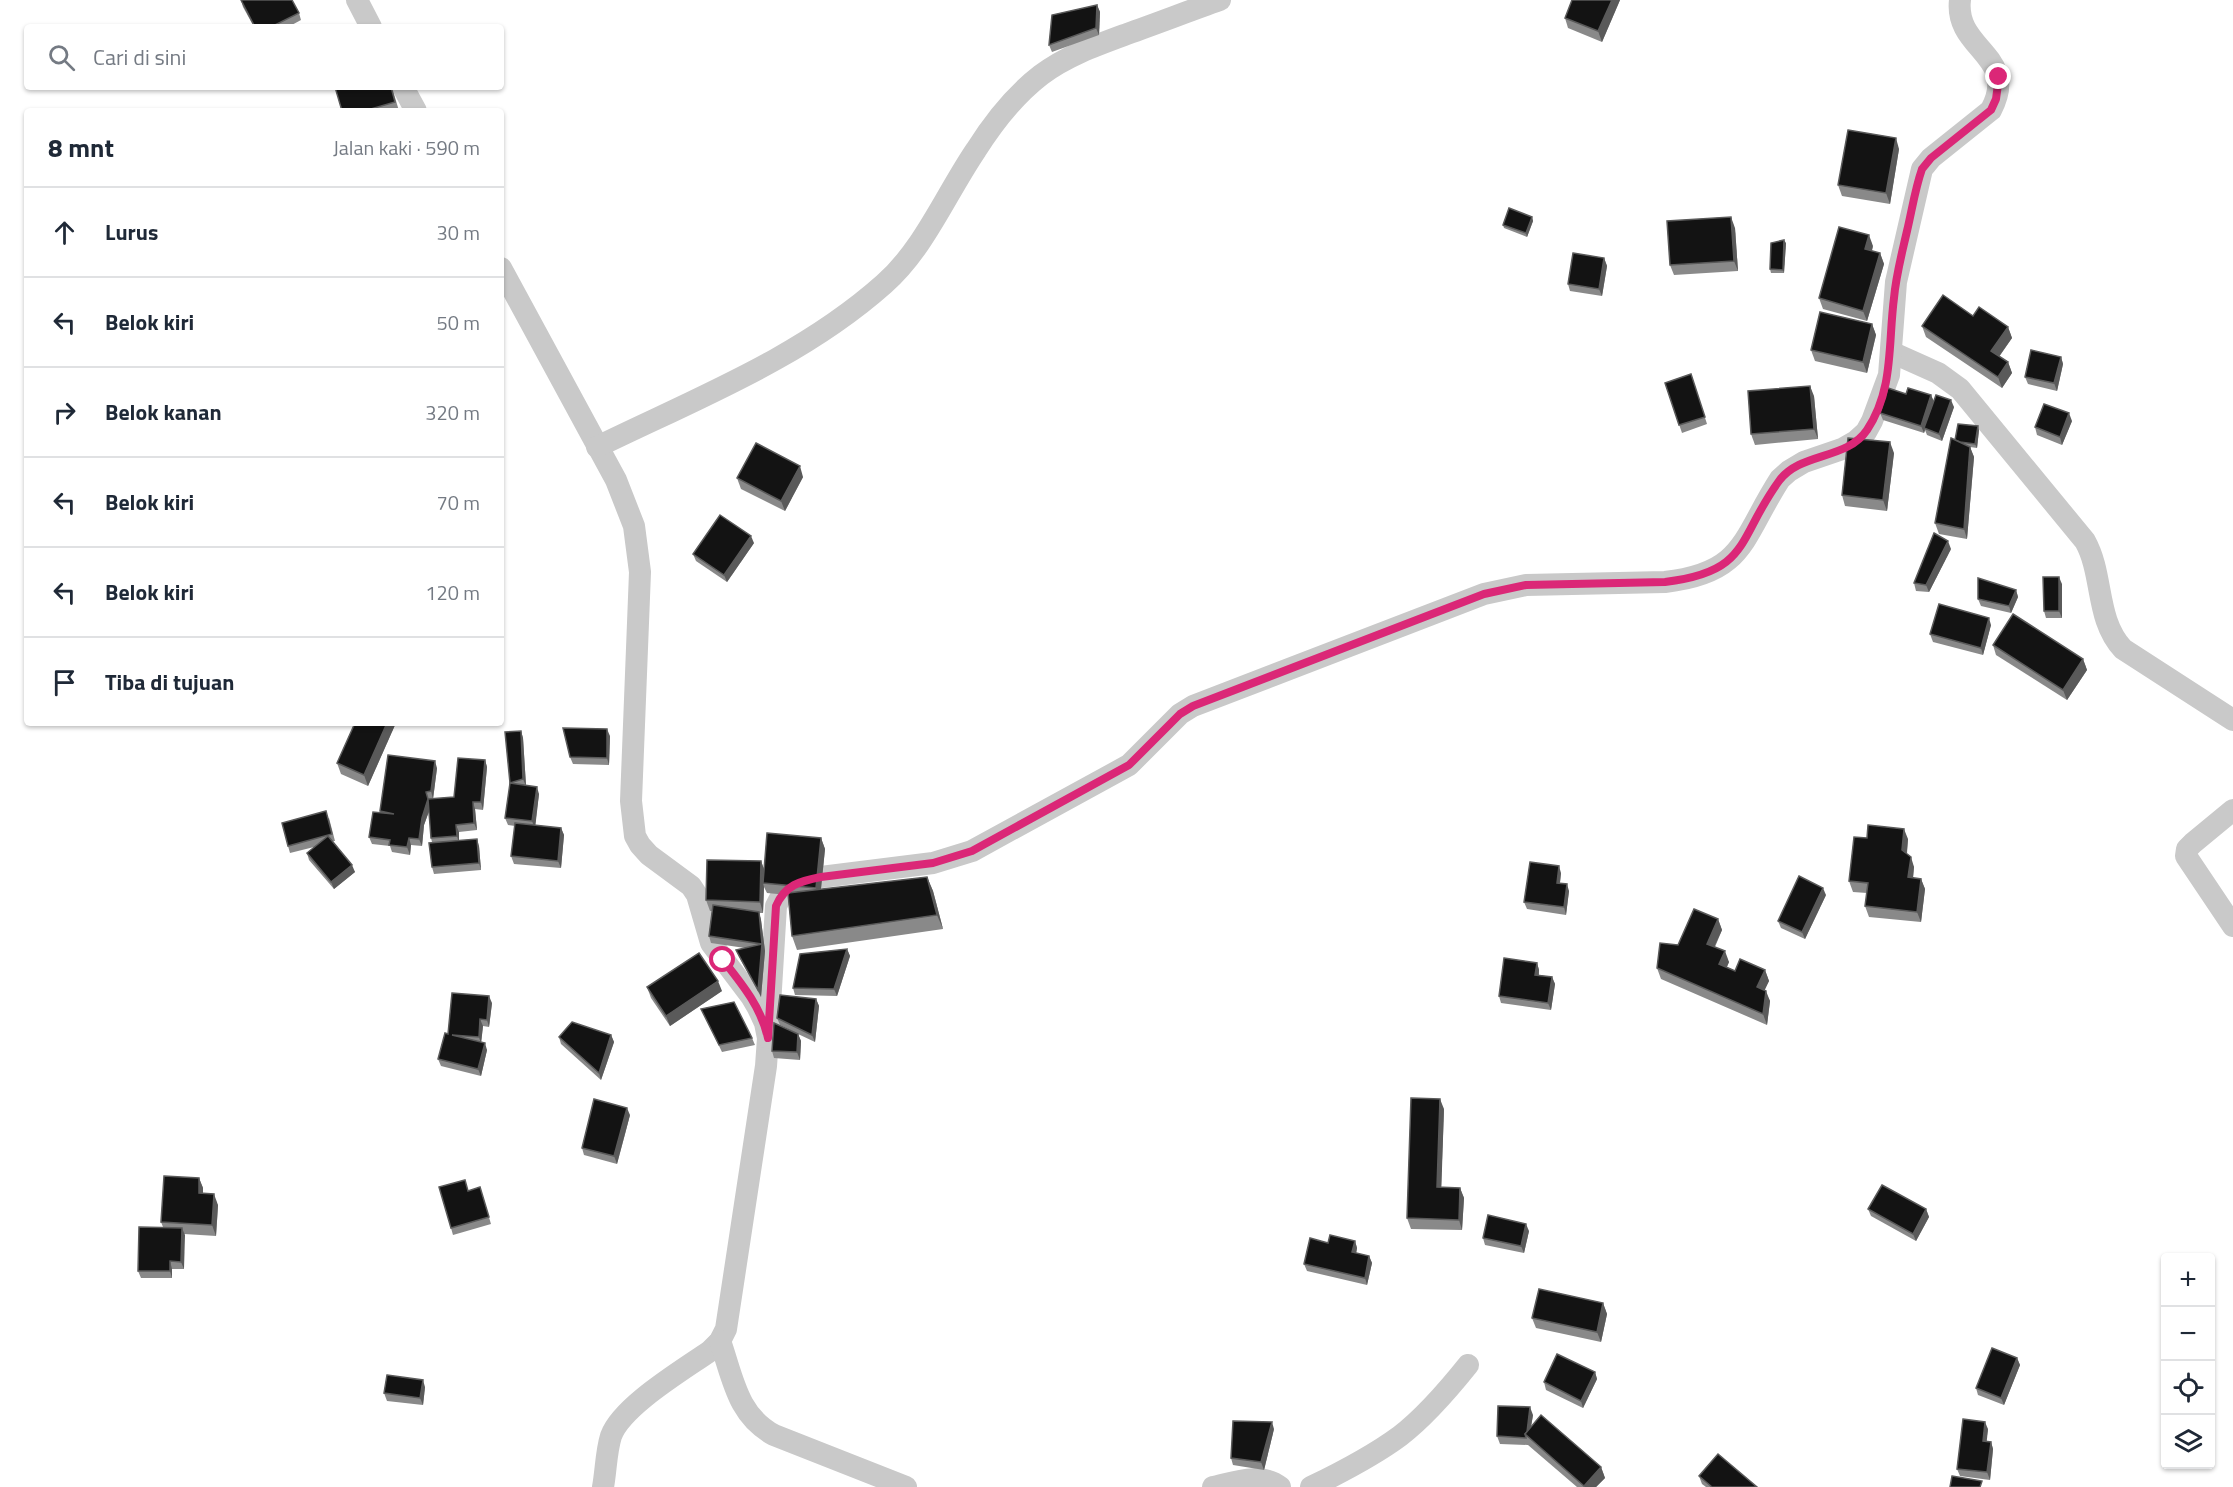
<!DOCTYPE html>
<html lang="id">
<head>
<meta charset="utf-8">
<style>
	body { margin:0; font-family:"Titillium Web",sans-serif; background:#f6f6f7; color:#1f2937 }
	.controls { position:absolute; right:18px; bottom:18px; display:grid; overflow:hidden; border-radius:6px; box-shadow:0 2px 4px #0004 }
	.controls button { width:54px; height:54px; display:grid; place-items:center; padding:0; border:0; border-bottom:2px solid #e0e1e3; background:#fff; color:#1f2937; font:30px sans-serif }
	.stop { position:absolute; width:18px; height:18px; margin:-14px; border:4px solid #db2777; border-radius:50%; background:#fff }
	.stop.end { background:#db2777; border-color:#fff; box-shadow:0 2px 6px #0008 }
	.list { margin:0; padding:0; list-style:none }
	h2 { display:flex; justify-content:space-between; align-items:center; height:78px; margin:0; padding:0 24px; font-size:26px }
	h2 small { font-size:20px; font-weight:400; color:#747a83 }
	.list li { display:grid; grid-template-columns:39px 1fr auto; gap:18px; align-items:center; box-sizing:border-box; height:90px; padding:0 24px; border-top:2px solid #e0e1e3 }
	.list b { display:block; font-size:22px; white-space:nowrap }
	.list em { font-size:20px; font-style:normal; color:#747a83 }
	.icon { flex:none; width:33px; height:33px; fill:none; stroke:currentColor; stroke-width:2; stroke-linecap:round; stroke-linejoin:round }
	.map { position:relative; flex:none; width:2233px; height:1487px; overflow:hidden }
	.search { position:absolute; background:#fff; box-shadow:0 2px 4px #0004; left:24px; top:24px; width:480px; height:66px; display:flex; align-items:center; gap:15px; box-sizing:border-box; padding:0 21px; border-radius:6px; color:#747a83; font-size:22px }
	.panel { position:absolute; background:#fff; box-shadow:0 2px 4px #0004; left:24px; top:108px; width:480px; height:618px; border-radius:6px }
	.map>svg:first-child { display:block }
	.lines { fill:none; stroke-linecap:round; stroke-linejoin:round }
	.street { stroke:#c9c9c9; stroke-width:22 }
	.wall { fill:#898989 }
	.shaded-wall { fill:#5a5a5a }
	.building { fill:#131313; stroke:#5a5a5a; stroke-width:1.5 }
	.route { stroke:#db2777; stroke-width:8 }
</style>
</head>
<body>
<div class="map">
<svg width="2233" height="1487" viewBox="0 0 2233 1487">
	<rect width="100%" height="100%" fill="#fff"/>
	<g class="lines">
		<g class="street">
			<path d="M357 0 371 27"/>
			<path d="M403 87 416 111"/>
			<path d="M501 268 616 480 634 526 640 572 631 801 635 836 640 845 649 855 691 886 697 895 711 943 751 996 758 1008 765 1023 768 1038 766 1066 726 1329 720 1341 710 1351C683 1370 622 1406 611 1436 606 1452 606 1471 603 1487"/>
			<path d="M1891 352 1938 373 1960 389 2085 541C2104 575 2095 619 2123 649L2233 720"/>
			<path d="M597 447C695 399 801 358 884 284 924 249 946 194 976 150 993 123 1015 95 1041 75 1066 56 1097 45 1127 34 1158 23 1189 11 1220 0"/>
			<path d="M2233 810 2193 843 2187 849 2186 856 2233 926"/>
			<path d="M768 1038 776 906C785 885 800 881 821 877L933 863 972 851 1129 765 1180 714 1193 706 1484 594 1526 585 1665 582C1745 573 1742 538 1780 479L1789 471 1804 462 1842 449 1856 441 1866 432 1872 421 1889 375 1896 282 1922 169 1931 158 1991 110C2020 55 1954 50 1960 0"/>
			<path d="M720 1341C733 1378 737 1415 774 1435L906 1487"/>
			<path d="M1213 1487C1235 1482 1261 1472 1280 1487"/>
			<path d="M1311 1487C1342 1472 1373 1456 1400 1436 1426 1416 1448 1390 1468 1365"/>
		</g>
	</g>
	<g class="wall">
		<path d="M241 0 299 13 301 20 288 27H254L243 7Z"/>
		<path d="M1572 0H1620L1602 42 1568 28 1565 18Z"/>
		<path d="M1097 5 1100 12 1099 35 1052 52 1049 45Z"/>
		<path d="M335 87H392L399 111H342Z"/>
		<path d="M1899 149 1890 204 1842 196 1838 185Z"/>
		<path d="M1532 217 1533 221 1527 237 1504 228 1503 225Z"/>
		<path d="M1735 228 1738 271 1674 275 1670 265Z"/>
		<path d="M1786 243 1784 273H1771L1770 269Z"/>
		<path d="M1873 246 1872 251 1880 253 1884 264 1867 321 1823 309 1819 298Z"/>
		<path d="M1604 258 1607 266 1602 296 1570 291 1568 284Z"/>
		<path d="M1973 316 2008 327 2012 338 1999 357 2008 362 2012 373 2002 388 1926 337 1922 326Z"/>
		<path d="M1872 324 1876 335 1867 373 1815 361 1811 350Z"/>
		<path d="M2061 357 2063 364 2057 391 2028 384 2025 377Z"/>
		<path d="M1691 374 1707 424 1682 433 1665 383Z"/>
		<path d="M1906 394 1931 395 1934 402 1954 407 1942 441 1927 435 1925 430 1924 433 1883 420 1880 413Z"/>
		<path d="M1814 396 1818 439 1755 445 1751 434Z"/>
		<path d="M2072 421 2062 445 2037 435 2035 427Z"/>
		<path d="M1979 430 1977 448 1970 447 1974 457 1967 539 1939 534 1935 523 1955 440Z"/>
		<path d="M1894 453 1887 511 1845 506 1842 495Z"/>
		<path d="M803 477 785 511 741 489 737 478Z"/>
		<path d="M754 543 727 582 696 561 693 554Z"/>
		<path d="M1951 549 1929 592 1916 591 1914 583Z"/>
		<path d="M2062 584V618H2046L2044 611Z"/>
		<path d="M2016 590 2018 597 2011 613 1981 606 1978 599Z"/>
		<path d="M1991 625 1983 655 1933 642 1930 634Z"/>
		<path d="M1993 645 2083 659 2087 670 2067 700 1996 655Z"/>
		<path d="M355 723H399L398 726 394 724 395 725 368 786 341 774 337 763Z"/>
		<path d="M521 731 523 738 526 785 539 794 535 825 561 828 564 835 561 868 514 864 511 856 515 826 508 825 505 818Z"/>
		<path d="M610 736 609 765 573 764 570 757Z"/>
		<path d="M485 760 487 767 483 810 475 809 477 830 459 832V840L479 846 481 870 434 874 432 867V842L431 838 429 811 424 825 422 846 411 845 410 855 392 852 390 846 372 844 369 837 381 813 380 811 437 768 433 799 454 797Z"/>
		<path d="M329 818 335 841H333L355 872 334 889 309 860 307 853 314 847 290 853 288 846Z"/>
		<path d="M821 838 825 849 821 889 927 877 933 891 943 929 797 950 792 936 788 895 767 893 764 887 763 913H759L761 920 765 951 761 997 739 957 736 950 745 948 711 943 709 936 712 911H710L706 900 761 861 764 869Z"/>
		<path d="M1867 838 1908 839 1907 854 1914 867 1913 878 1921 879 1925 889 1921 922 1869 917 1865 906 1867 893 1853 892 1849 881Z"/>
		<path d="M1561 873 1560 883 1569 891 1566 915 1527 909 1524 902Z"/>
		<path d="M1826 895 1805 939 1781 928 1778 921Z"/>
		<path d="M1718 919 1722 930 1715 947 1729 962 1727 967 1735 971 1765 970 1769 981 1764 990 1770 1001 1767 1025 1661 979 1657 968 1678 945Z"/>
		<path d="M847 949 850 956 837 996 795 995 793 988Z"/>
		<path d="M1537 963 1539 970V975L1552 977 1555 984 1551 1010 1501 1003 1499 996Z"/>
		<path d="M647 987 722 991 670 1026 651 998Z"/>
		<path d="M816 999 819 1006 815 1042 798 1034 801 1041 800 1060 774 1058 772 1051 798 1034 780 1025 777 1018Z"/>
		<path d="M492 1003 489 1027 483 1026 481 1042 487 1050 481 1076 441 1066 438 1059 448 1034Z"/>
		<path d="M701 1009 752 1038 755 1045 722 1052Z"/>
		<path d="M611 1035 614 1042 601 1080 561 1044 559 1037Z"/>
		<path d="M1444 1109 1441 1187 1460 1188 1464 1198 1462 1230 1411 1229 1407 1218Z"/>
		<path d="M630 1115 617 1164 584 1155 582 1148Z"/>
		<path d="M199 1178 203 1188V1193L218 1205 216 1236 184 1234V1269H172V1278H141L138 1271 163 1227 161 1222Z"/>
		<path d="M480 1187 491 1224 453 1235 451 1228 468 1191Z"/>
		<path d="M1868 1209H1926L1929 1217 1916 1241 1871 1216Z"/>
		<path d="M1529 1231 1524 1253 1485 1245 1483 1238Z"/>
		<path d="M1355 1241 1357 1248 1356 1253 1369 1256 1372 1263 1367 1285 1307 1271 1304 1264 1328 1243Z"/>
		<path d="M1603 1303 1607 1314 1601 1342 1536 1328 1532 1318Z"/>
		<path d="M2017 1358 2020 1365 2004 1405 1978 1395 1976 1388Z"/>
		<path d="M1595 1372 1597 1379 1583 1408 1546 1390 1544 1382Z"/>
		<path d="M425 1387 423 1405 387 1401 384 1393Z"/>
		<path d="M1533 1415 1531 1427 1601 1467 1605 1478 1596 1487H1577L1528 1445 1500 1444 1497 1436Z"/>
		<path d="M1274 1429 1264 1470 1233 1465 1231 1458Z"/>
		<path d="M1988 1429 1986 1442H1991L1993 1449 1990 1480 1960 1476 1957 1469Z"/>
		<path d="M1699 1476 1757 1487H1706L1702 1484Z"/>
	</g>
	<g class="shaded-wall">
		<path d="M1612 0H1620L1602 42 1598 31Z"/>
		<path d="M1097 5 1100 12 1099 35 1096 28Z"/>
		<path d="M1896 138 1899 149 1890 204 1886 193Z"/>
		<path d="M1532 217 1533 221 1527 237 1526 233Z"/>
		<path d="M1731 217 1735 228 1738 271 1734 261Z"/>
		<path d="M1869 235 1873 246 1869 260 1865 249Z"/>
		<path d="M1784 240 1786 243 1784 273 1783 270Z"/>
		<path d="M1880 253 1884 264 1867 321 1863 311Z"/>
		<path d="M1604 258 1607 266 1602 296 1599 289Z"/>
		<path d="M1872 324 1876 335 1867 373 1863 362Z"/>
		<path d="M2008 327 2012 338 1995 362 1991 351Z"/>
		<path d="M2061 357 2063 364 2057 391 2054 383Z"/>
		<path d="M2008 362 2012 373 2002 388 1998 377Z"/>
		<path d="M1810 386 1814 396 1818 439 1814 429Z"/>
		<path d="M1931 395 1934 402 1924 428 1925 430 1924 433 1921 426Z"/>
		<path d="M1951 400 1954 407 1942 441 1939 434Z"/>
		<path d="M2069 413 2072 421 2062 445 2060 437Z"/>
		<path d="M1978 426 1979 430 1977 448 1975 444Z"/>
		<path d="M1890 442 1894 453 1887 511 1883 500Z"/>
		<path d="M1970 447 1974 457 1967 539 1964 529Z"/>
		<path d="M800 466 803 477 785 511 781 501Z"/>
		<path d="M751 536 754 543 727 582 724 575Z"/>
		<path d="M1948 541 1951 549 1929 592 1926 585Z"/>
		<path d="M2059 577 2062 584V618L2059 611Z"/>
		<path d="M2016 590 2018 597 2011 613 2009 606Z"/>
		<path d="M1989 618 1991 625 1983 655 1981 648Z"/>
		<path d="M2083 659 2087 670 2067 700 2063 690Z"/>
		<path d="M387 723H394L395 725 368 786 364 775Z"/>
		<path d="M607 729 610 736 609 765 607 758Z"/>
		<path d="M521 731 523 738 526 786 523 779Z"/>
		<path d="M485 760 487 767 483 810 481 802Z"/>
		<path d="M435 761 437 768 433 799 431 791Z"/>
		<path d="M537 787 539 794 535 829 532 821Z"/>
		<path d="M428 799 431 806 424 825 422 846 419 839 422 818Z"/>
		<path d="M473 802 475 809 477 830 474 823Z"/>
		<path d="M456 825 459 832V843L457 836Z"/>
		<path d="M561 828 564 835 561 868 558 861Z"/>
		<path d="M1904 829 1908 839 1906 861 1902 850Z"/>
		<path d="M409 838 411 845 410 855 407 847Z"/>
		<path d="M821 838 825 849 820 898 816 888Z"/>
		<path d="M477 839 479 846 481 870 479 863Z"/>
		<path d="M1911 857 1914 867 1912 888 1908 877Z"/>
		<path d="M761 861 765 872 763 883 764 887 763 913 760 902Z"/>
		<path d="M352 865 355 872 334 889 331 882Z"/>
		<path d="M1559 866 1561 873 1559 890 1557 883Z"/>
		<path d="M927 877 933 891 943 929 937 915Z"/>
		<path d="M1921 879 1925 889 1921 922 1917 912Z"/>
		<path d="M1567 884 1569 891 1566 915 1564 907Z"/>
		<path d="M1823 888 1826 895 1805 939 1802 932Z"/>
		<path d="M759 912 761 920 765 951 761 997 758 990 762 944Z"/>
		<path d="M1718 919 1722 930 1711 954 1707 944Z"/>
		<path d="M847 949 850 956 837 996 834 989Z"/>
		<path d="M1725 951 1729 962 1723 975 1719 964Z"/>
		<path d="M1537 963 1539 970 1538 982 1535 975Z"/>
		<path d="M1765 970 1769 981 1761 998 1757 987Z"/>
		<path d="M1552 977 1555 984 1551 1010 1548 1003Z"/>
		<path d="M718 981 722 991 670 1026 666 1016Z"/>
		<path d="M1766 991 1770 1001 1767 1025 1763 1014Z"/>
		<path d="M489 996 492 1003 489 1027 487 1020Z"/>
		<path d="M816 999 819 1006 815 1042 812 1035Z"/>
		<path d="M480 1019 483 1026 481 1044 479 1037Z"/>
		<path d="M798 1034 801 1041 800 1060 797 1052Z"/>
		<path d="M611 1035 614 1042 601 1080 599 1073Z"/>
		<path d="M485 1043 487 1050 481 1076 478 1069Z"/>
		<path d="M1440 1099 1444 1109 1441 1198 1437 1187Z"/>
		<path d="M627 1108 630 1115 617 1164 614 1156Z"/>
		<path d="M199 1178 203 1188V1204L199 1193Z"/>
		<path d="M1460 1188 1464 1198 1462 1230 1459 1220Z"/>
		<path d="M214 1194 218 1205 216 1236 212 1225Z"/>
		<path d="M1926 1209 1929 1217 1916 1241 1913 1234Z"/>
		<path d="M1526 1224 1529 1231 1524 1253 1521 1246Z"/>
		<path d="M182 1228 185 1235 184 1269 181 1262Z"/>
		<path d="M1355 1241 1357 1248 1355 1260 1352 1252Z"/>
		<path d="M1369 1256 1372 1263 1367 1285 1365 1278Z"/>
		<path d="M170 1261 172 1269V1278L170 1271Z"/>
		<path d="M1603 1303 1607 1314 1601 1342 1597 1332Z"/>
		<path d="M2017 1358 2020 1365 2004 1405 2001 1398Z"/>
		<path d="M1595 1372 1597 1379 1583 1408 1581 1401Z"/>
		<path d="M423 1380 425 1387 423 1405 420 1398Z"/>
		<path d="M1530 1407 1533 1415 1529 1438 1526 1436Z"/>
		<path d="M1272 1422 1274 1429 1264 1470 1261 1462Z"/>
		<path d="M1985 1422 1988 1429 1986 1448 1983 1441Z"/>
		<path d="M1991 1442 1993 1449 1990 1480 1987 1472Z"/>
		<path d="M1601 1467 1605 1478 1596 1487H1585L1584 1486Z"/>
	</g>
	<g class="building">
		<path d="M241 0H292L299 13 271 27H255Z"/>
		<path d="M1572 0H1612L1598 31 1565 18Z"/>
		<path d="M1097 5 1096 28 1049 45 1052 15Z"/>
		<path d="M335 87H391L395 102 364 111H342Z"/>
		<path d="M1848 130 1896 138 1886 193 1838 185Z"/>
		<path d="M1509 208 1532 217 1526 233 1503 225Z"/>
		<path d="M1731 217 1734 261 1670 265 1667 221Z"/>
		<path d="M1839 227 1869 235 1865 249 1880 253 1863 311 1819 298Z"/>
		<path d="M1784 240 1783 270 1770 269 1771 243Z"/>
		<path d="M1573 253 1604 258 1599 289 1568 284Z"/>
		<path d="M1943 295 1973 316 1979 307 2008 327 1991 351 2008 362 1998 377 1922 326Z"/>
		<path d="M1820 312 1872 324 1863 362 1811 350Z"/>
		<path d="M2031 350 2061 357 2054 383 2025 377Z"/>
		<path d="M1691 374 1705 417 1679 425 1665 383Z"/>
		<path d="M1810 386 1814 429 1751 434 1748 391Z"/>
		<path d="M1888 388 1906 394 1908 388 1931 395 1921 426 1880 413Z"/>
		<path d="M1936 395 1951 400 1939 434 1924 428Z"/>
		<path d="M2044 404 2069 413 2060 437 2035 427Z"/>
		<path d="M1958 424 1978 426 1975 444 1960 442 1955 440Z"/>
		<path d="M1848 438 1890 442 1883 500 1842 495Z"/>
		<path d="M1951 438 1970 447 1964 529 1935 523Z"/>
		<path d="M756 443 800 466 781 501 737 478Z"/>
		<path d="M720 515 751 536 724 575 693 554Z"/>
		<path d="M1934 533 1948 541 1926 585 1914 583Z"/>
		<path d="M2043 577H2059V611H2044Z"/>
		<path d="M1978 578 2016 590 2009 606 1978 599Z"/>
		<path d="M1939 604 1989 618 1981 648 1930 634Z"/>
		<path d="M2013 614 2083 659 2063 690 1993 645Z"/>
		<path d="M355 723H387L364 775 337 763Z"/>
		<path d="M563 728 607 729V758L570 757Z"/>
		<path d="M521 731 523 779 510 783 505 732Z"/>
		<path d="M388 755 435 761 431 791 426 792 428 799 454 797 458 758 485 760 481 802H473L474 823 456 825 457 836 431 838 428 799 422 818 419 839 409 838 407 847 389 845 390 840 369 837 373 812 394 814 380 811Z"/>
		<path d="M510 783 537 787 532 821 505 818Z"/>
		<path d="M326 811 332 834 288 846 282 823Z"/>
		<path d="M515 823 561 828 558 861 511 856Z"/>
		<path d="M1868 825 1904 829 1902 850 1911 857 1908 877 1921 879 1917 912 1865 906 1868 883 1849 881 1854 837 1867 838Z"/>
		<path d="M767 833 821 838 816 888 763 883Z"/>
		<path d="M328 836 352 865 331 882 307 853Z"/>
		<path d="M477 839 479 863 432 867 429 843Z"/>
		<path d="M707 860 761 861 760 902 706 900Z"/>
		<path d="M1530 862 1559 866 1557 883 1567 884 1564 907 1524 902Z"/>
		<path d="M1799 876 1823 888 1802 932 1778 921Z"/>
		<path d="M927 877 937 915 792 936 788 893Z"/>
		<path d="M713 905 759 912 762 944 709 936Z"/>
		<path d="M1694 909 1718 919 1707 944 1725 951 1719 964 1735 971 1740 959 1765 970 1757 987 1766 991 1763 1014 1657 968 1660 943 1678 945Z"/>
		<path d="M762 944 758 990 736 950Z"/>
		<path d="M847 949 834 989 793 988 800 954Z"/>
		<path d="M699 953 718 981 666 1016 647 987Z"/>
		<path d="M1504 958 1537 963 1535 975 1552 977 1548 1003 1499 996Z"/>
		<path d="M452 993 489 996 487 1020 480 1019 479 1037 452 1035 485 1043 478 1069 438 1059 445 1033 448 1034Z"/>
		<path d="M780 995 816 999 812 1035 777 1018Z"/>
		<path d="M734 1002 752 1038 719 1045 701 1009Z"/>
		<path d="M572 1022 611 1035 599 1073 559 1037Z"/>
		<path d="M774 1023 798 1034 797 1052 772 1051Z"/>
		<path d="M1411 1098 1440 1099 1437 1187 1460 1188 1459 1220 1407 1218Z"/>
		<path d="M594 1099 627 1108 614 1156 582 1148Z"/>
		<path d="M164 1176 199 1178V1193L214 1194 212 1225 161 1222Z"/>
		<path d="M465 1180 468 1191 480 1187 489 1217 451 1228 439 1187Z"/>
		<path d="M1882 1185 1926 1209 1913 1234 1868 1209Z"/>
		<path d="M1488 1215 1526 1224 1521 1246 1483 1238Z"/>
		<path d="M139 1227 182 1228 181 1262 170 1261V1271H138Z"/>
		<path d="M1330 1235 1355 1241 1352 1252 1369 1256 1365 1278 1304 1264 1310 1238 1328 1243Z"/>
		<path d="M1539 1289 1603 1303 1597 1332 1532 1318Z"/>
		<path d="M1992 1348 2017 1358 2001 1398 1976 1388Z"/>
		<path d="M1557 1354 1595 1372 1581 1401 1544 1382Z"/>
		<path d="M387 1375 423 1380 420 1398 384 1393Z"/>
		<path d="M1498 1406 1530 1407 1527 1432 1525 1434 1526 1438 1497 1436Z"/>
		<path d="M1541 1415 1601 1467 1584 1486 1525 1434Z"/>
		<path d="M1963 1419 1985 1422 1983 1441 1991 1442 1987 1472 1957 1469Z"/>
		<path d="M1233 1421 1272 1422 1261 1462 1231 1458Z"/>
		<path d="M1718 1454 1757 1487H1712L1699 1476Z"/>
		<path d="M1952 1476 1982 1481 1980 1487H1950Z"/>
	</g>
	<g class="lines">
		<path class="route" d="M723 960C742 984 761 1007 768 1038L776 906C785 885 800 881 821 877L933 863 972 851 1129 765 1180 714 1193 706 1484 594 1526 585 1665 582C1751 572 1737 538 1779 481 1800 452 1847 460 1867 430 1894 390 1888 343 1894 298 1896 275 1902 253 1907 231 1912 210 1915 189 1922 169L1931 158 1991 110 1996 99 1999 77"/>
	</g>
</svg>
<div class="controls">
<button>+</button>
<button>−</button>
<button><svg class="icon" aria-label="locate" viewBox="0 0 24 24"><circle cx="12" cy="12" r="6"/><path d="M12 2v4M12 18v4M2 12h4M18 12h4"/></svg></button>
<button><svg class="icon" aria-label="layers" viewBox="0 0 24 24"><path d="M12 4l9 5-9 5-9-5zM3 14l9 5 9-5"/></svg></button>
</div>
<div class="stop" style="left:723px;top:960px"></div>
<div class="stop end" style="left:1999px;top:77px"></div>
<div class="search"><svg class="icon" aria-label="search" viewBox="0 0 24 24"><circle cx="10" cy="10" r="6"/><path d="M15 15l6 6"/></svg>Cari di sini</div>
<section class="panel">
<h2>8 mnt<small>Jalan kaki · 590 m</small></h2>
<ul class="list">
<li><svg class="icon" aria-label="ahead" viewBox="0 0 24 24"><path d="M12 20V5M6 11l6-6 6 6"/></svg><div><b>Lurus</b></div><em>30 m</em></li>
<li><svg class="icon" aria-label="left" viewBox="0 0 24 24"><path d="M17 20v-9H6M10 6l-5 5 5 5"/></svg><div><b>Belok kiri</b></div><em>50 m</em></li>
<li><svg class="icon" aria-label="right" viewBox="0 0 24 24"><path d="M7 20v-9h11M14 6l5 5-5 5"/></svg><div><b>Belok kanan</b></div><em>320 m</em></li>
<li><svg class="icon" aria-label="left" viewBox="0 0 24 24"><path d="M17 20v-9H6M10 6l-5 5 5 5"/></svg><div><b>Belok kiri</b></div><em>70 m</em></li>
<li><svg class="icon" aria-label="left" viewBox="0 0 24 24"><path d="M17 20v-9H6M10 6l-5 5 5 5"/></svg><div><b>Belok kiri</b></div><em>120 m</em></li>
<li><svg class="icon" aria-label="arrive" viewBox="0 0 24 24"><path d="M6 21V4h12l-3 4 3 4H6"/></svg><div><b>Tiba di tujuan</b></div></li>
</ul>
</section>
</div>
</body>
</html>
